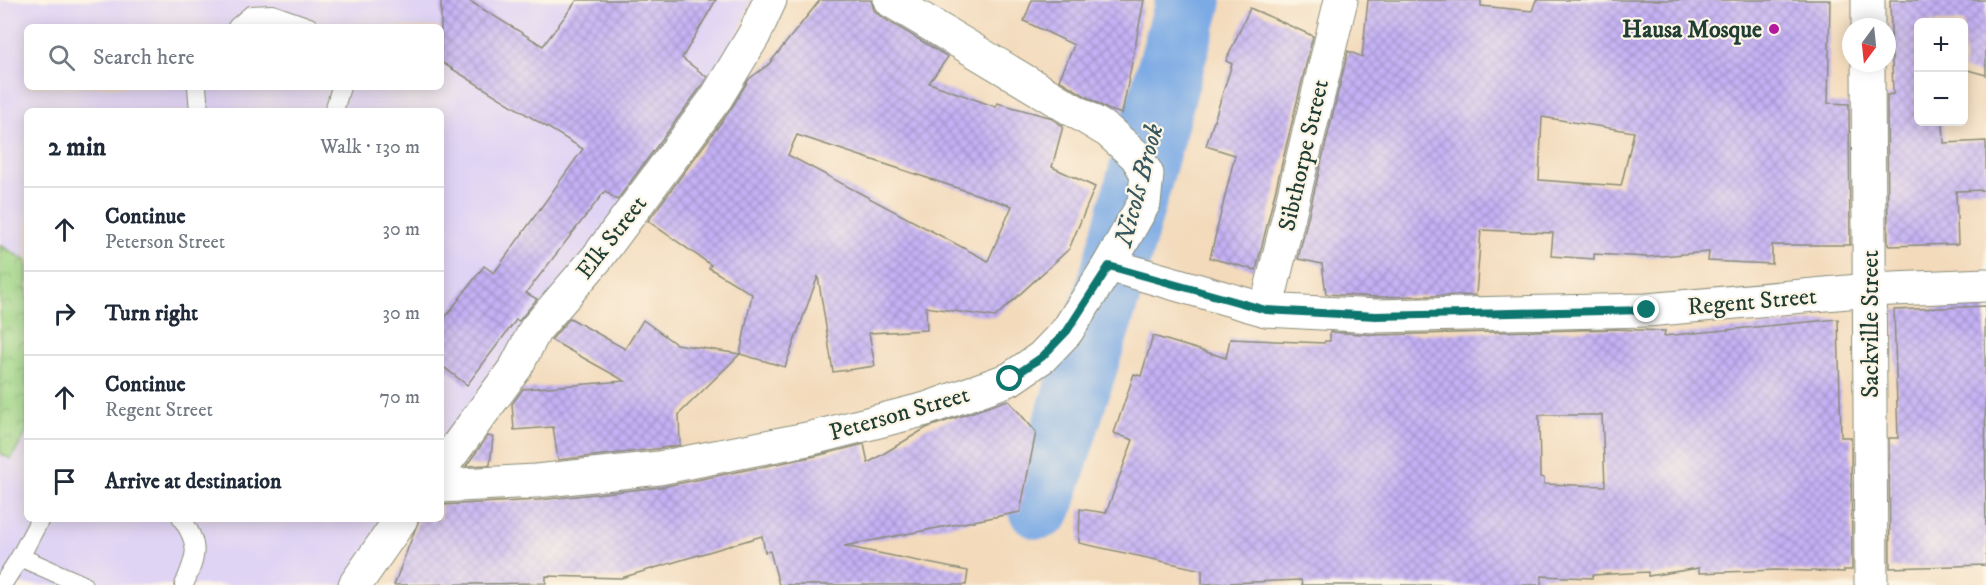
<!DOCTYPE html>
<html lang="en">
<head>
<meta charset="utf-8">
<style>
	body { margin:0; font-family:"IM FELL DW Pica",serif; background:#f2f2f3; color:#1f2937 }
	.controls { position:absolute; right:18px; top:18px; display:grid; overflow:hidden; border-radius:9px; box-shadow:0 3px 15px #0003 }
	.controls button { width:54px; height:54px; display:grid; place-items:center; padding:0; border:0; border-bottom:2px solid #e0e1e3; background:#fff; color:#1f2937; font:30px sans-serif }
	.compass { position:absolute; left:1842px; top:18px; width:54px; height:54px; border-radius:50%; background:#fff; box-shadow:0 3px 15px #0003; rotate:195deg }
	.stop { position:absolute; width:18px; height:18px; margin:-14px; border:4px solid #0f766e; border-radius:50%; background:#fff }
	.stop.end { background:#0f766e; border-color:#fff; box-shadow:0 2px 6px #0008 }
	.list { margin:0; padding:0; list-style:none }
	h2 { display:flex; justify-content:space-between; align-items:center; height:78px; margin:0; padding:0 24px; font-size:26px }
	h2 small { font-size:20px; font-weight:400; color:#747a83 }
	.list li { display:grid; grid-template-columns:39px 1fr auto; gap:18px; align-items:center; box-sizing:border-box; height:84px; padding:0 24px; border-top:2px solid #e0e1e3 }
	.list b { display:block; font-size:22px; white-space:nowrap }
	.list p { margin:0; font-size:20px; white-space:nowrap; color:#747a83 }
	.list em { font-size:20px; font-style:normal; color:#747a83 }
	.icon { flex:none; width:33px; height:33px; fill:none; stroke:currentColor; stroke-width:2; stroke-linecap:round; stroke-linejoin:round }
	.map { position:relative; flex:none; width:1986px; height:585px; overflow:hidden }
	.search { position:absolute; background:#fff; box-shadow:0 3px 15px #0003; left:24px; top:24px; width:420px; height:66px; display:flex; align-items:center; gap:15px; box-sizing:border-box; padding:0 21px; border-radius:9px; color:#747a83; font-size:22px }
	.panel { position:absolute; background:#fff; box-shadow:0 3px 15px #0003; left:24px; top:108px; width:420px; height:414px; border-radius:9px }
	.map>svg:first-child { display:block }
	.built { fill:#e0d4f4; fill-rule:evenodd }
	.park { fill:url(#park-crowns); stroke:#5f895d; stroke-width:1.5 }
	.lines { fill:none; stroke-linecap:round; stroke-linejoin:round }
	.river { stroke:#7baae5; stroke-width:66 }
	.building { fill:url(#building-cross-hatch); fill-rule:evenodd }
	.lane-casing { stroke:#898c78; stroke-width:20 }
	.street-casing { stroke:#898c78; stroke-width:35 }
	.lane { stroke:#fff; stroke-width:18 }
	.street { stroke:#fff; stroke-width:33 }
	.route { stroke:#0f766e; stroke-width:8 }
	.poi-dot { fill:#b5179e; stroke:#fcf5e5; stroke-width:2 }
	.labels { text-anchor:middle; stroke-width:4.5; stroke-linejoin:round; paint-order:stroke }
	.poi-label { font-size:24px; font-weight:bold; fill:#1f3d34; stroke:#fcf5e5; text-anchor:end }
	.street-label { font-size:24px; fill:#1f3d34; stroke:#fcf5e5 }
	.water-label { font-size:26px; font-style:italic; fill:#365860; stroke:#fcf5e5 }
</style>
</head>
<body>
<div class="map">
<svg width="1986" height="585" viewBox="0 0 1986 585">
	<defs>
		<pattern id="park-crowns" width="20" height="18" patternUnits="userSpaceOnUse" patternTransform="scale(1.5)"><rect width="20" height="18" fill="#9fd586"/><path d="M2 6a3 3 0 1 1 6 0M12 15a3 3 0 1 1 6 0" fill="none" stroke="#81ae6e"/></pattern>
		<pattern id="building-cross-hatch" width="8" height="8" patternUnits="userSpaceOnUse" patternTransform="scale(1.5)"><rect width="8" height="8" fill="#c5b1f5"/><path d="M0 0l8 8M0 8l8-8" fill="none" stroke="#9f91c7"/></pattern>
	</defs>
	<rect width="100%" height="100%" fill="#fcf5e5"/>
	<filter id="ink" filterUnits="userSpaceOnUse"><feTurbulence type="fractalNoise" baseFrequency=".0167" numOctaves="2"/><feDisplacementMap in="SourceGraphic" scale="12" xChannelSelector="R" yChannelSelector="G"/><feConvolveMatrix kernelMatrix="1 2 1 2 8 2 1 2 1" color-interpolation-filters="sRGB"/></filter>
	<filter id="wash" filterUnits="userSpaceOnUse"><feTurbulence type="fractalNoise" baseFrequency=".008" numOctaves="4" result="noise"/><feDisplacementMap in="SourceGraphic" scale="24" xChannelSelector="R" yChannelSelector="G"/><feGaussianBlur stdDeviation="1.35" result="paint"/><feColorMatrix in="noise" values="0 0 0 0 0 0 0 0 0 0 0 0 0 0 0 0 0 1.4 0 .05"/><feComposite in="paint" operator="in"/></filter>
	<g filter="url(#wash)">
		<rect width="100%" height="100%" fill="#f3dabb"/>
		<path class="built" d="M0 0H751L716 98 441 468V111H27V519H404L355 585H0ZM27 27H441V87H27Z"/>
		<path class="park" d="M0 245 27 261V432L11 459 0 453Z"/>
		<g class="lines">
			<path class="river" d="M1040 506 1110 286 1189 0"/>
		</g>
		<g id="blocks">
			<g class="building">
				<path d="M441 0H468L543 46 577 0H716L682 58 707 77 700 88 617 200 605 191 526 293 537 299 519 321 516 320 467 385 441 365V323L484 266 494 273 583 149 441 62Z"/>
				<path d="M820 0H871L874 10 880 16 948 57 929 83 996 107 997 103 1049 117 1063 126 1052 167 1095 187 1069 249 995 317 926 307 927 330 869 333 875 366 833 372 818 276 785 367 740 354 752 294 709 268 711 265 648 221 731 109 749 79 769 64ZM797 135 1012 206 988 261 788 155Z"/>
				<path d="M1032 0H1144L1122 114 1107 109 1059 80 1074 45 1024 21Z"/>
				<path d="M1368 0H1481V6L1532 11 1536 0H1830L1828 103 1849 104 1850 245H1772V264L1708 261 1709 252 1648 257 1594 254V259L1551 256 1553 233 1481 230 1476 295 1376 297 1326 294 1322 264 1298 259 1348 51 1362 57ZM1542 117 1634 132 1621 186 1539 180Z"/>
				<path d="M1890 0H1986V75L1964 69V22H1918V122H1943L1944 143 1986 141V190L1956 191 1958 244 1889 246 1888 245 1887 95 1893 94Z"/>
				<path d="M1250 8 1313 36 1256 270 1210 258 1235 155 1206 146 1232 64 1226 61Z"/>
				<path d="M1985 306 1986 565 1890 568 1889 438H1898L1894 310Z"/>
				<path d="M570 318 625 349 643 320 676 344 740 354 679 414 680 445 656 449 558 460 553 427 514 430 512 404 523 389 625 381 551 340Z"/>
				<path d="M1838 319 1841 437H1851L1852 570H1844V572L1776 570 1699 573V568L1648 576V572L1593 575 1592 578 1542 576 1541 585H1302L1301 580 1202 584V570L1079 543 1080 509 1106 513 1133 440 1114 433 1134 374 1141 376 1153 336 1226 358 1230 339 1324 343 1325 341H1330V332L1376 335 1616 329 1665 331 1664 336ZM1539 415H1602L1605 486 1544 484V478L1540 477Z"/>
				<path d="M1008 400 1036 432 1020 512 844 546 968 571 966 585H779L770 551 765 552 762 536 621 578 546 576V583L394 585 419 519H441V505L538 500 661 487 816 456 864 444 868 463 926 428Z"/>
				<path d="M488 436 493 437 490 465 466 466Z"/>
			</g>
		</g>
	</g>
	<g filter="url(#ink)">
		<use href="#blocks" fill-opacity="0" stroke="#898c78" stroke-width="1.5"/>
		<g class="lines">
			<defs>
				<g id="lane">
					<path d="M237 27 251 15 272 14 309 27"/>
					<path d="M197 87 199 111"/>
					<path d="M334 111 341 87"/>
					<path d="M182 519C201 547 196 556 184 585"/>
					<path d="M20 557 83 585"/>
					<path d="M2 585 20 557 40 519"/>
				</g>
				<g id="street">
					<path d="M1868 0V27"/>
					<path d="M1868 63 1871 585"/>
					<path d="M1109 265 1266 310 1376 316 1647 310 1870 290 1986 285"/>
					<path d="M1266 310 1341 0"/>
					<path d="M441 468 516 367 535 330 597 258 716 98 754 35 770 0"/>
					<path d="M441 486 536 481 659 468 812 438 926 409 1010 379 1042 357 1067 331 1109 265 1144 203 1147 174 1136 156 1108 131 890 0"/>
					<path d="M355 585 401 519"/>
				</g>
			</defs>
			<use href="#lane" class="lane-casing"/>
			<use href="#street" class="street-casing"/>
			<use href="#lane" class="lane"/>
			<use href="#street" class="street"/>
		</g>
	</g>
	<g class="lines" filter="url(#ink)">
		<path class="route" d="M1010 379 1042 357 1067 331 1109 266 1266 310 1376 316 1647 310"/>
	</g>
	<circle class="poi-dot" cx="1774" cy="29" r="6"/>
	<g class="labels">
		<g class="poi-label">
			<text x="1762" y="37">Hausa Mosque</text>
		</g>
		<g class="street-label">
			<text transform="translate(1303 155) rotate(-77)" y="8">Sibthorpe Street</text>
			<text transform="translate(611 237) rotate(-52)" y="8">Elk Street</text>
			<text transform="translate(1752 301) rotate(-5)" y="8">Regent Street</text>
			<text transform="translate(1870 324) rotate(-90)" y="8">Sackville Street</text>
			<text transform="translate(899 413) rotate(-16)" y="8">Peterson Street</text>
		</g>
		<g class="water-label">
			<text transform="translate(1138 185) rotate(-75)" y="9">Nicols Brook</text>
		</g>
	</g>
</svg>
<div class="controls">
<button>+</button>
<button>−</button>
</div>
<svg class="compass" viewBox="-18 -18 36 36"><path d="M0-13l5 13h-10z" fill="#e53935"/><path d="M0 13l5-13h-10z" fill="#747a83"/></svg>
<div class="stop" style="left:1010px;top:379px"></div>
<div class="stop end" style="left:1647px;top:310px"></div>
<div class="search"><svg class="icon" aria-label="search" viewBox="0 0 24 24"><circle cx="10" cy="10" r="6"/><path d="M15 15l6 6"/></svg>Search here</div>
<section class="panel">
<h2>2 min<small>Walk · 130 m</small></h2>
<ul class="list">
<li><svg class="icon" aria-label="ahead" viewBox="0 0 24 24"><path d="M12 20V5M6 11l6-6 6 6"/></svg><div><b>Continue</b><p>Peterson Street</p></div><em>30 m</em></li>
<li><svg class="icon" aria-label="right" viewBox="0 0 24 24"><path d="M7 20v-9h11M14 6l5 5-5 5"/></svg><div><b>Turn right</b></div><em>30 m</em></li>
<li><svg class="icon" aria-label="ahead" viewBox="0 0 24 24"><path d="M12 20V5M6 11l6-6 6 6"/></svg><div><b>Continue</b><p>Regent Street</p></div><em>70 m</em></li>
<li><svg class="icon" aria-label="arrive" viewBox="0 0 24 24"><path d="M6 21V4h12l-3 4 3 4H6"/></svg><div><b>Arrive at destination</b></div></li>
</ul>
</section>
</div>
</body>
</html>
